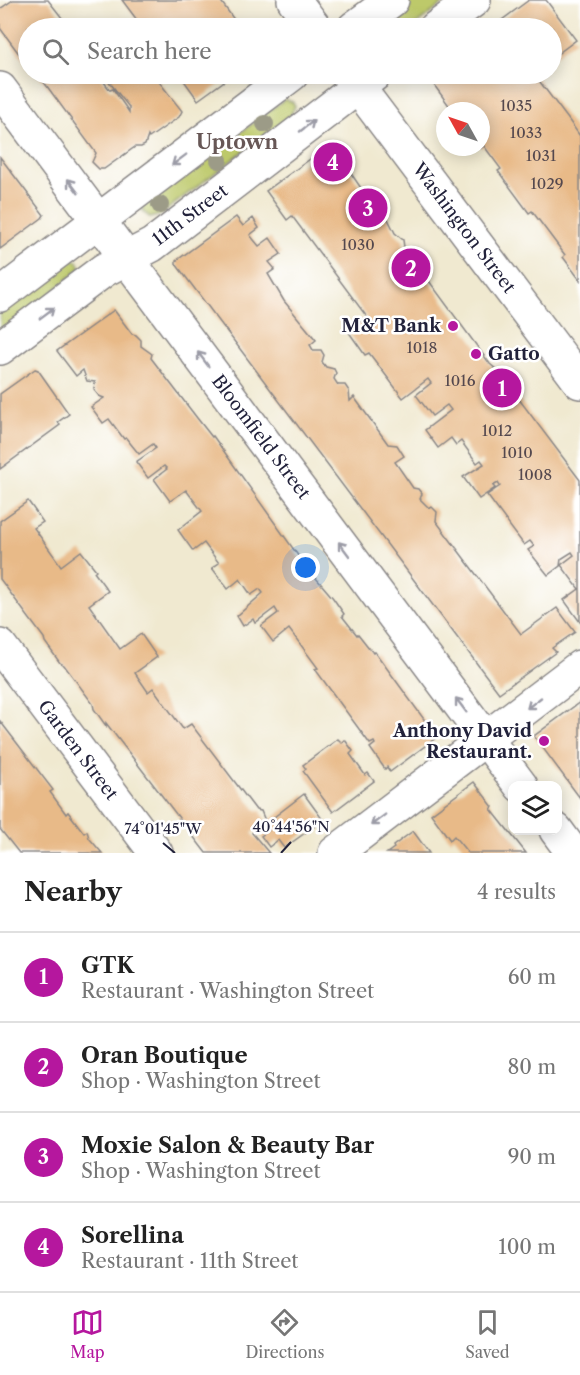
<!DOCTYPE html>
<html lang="en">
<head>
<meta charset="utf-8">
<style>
	body { margin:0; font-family:"Libre Caslon Text",serif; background:#f6f6f6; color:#222 }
	.controls { position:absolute; right:18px; bottom:18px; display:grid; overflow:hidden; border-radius:12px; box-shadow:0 3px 15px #0003 }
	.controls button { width:54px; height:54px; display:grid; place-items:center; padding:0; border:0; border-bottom:2px solid #e0e0e0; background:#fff; color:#222; font:30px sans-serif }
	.compass { position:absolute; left:436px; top:102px; width:54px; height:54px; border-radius:50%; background:#fff; box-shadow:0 3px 15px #0003; rotate:310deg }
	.you { position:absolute; left:306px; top:568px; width:21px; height:21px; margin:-15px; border:4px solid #fff; border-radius:50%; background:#1a73e8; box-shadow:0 0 0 9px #1a73e833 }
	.badge { display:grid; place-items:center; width:39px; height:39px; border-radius:50%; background:#b5179e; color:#fff; font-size:20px; font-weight:700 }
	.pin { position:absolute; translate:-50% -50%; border:3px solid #fff; box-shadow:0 2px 6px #0006 }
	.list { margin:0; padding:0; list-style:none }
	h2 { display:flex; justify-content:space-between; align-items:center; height:78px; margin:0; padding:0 24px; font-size:26px }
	h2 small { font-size:20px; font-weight:400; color:#767676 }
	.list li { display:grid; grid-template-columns:39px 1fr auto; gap:18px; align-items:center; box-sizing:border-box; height:90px; padding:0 24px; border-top:2px solid #e0e0e0 }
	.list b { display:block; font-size:22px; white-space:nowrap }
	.list p { margin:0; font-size:20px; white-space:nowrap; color:#767676 }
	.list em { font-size:20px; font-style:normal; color:#767676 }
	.icon { flex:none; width:33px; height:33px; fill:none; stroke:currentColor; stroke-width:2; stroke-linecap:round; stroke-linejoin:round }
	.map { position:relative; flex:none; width:580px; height:853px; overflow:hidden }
	.search { position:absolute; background:#fff; box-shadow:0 3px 15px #0003; left:18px; right:18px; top:18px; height:66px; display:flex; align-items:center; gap:15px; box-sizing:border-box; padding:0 21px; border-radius:33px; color:#767676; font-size:22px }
	.sheet { height:438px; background:#fff }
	nav { display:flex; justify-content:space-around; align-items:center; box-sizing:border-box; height:84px; border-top:2px solid #e0e0e0; background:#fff; font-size:16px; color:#767676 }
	nav a { display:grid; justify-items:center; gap:3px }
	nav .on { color:#b5179e }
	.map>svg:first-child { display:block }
	.green { fill:#bdc96b; stroke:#707653; stroke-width:1.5 }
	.building { fill:#e8ba88 }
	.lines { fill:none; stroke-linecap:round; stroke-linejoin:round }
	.minor-casing { stroke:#898686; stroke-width:36 }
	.major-casing { stroke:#898686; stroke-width:36 }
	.minor { stroke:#fff; stroke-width:33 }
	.major { stroke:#fff; stroke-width:33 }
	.tree { fill:#9c9b87 }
	.oneway { stroke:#9c9ca7 }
	.ticks { fill:none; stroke:#22223b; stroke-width:2 }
	.poi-dot { fill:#b5179e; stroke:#fff; stroke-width:2 }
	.labels { text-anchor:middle; stroke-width:5; stroke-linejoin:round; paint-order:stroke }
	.number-label { font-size:15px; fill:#54484e }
	.street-label { font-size:18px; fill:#22223b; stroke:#fff }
	.poi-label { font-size:18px; font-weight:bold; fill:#22223b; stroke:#fff; text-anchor:end }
	.neighbourhood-label { font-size:20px; font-weight:bold; fill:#675756; stroke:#fff }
	.ticks-label { font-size:15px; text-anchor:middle; fill:#22223b; stroke:#fff; stroke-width:5; stroke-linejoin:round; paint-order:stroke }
</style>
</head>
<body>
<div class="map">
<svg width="580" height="853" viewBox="0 0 580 853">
	<rect width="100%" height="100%" fill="#fff"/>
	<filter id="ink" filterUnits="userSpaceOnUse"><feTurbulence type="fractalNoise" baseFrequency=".0167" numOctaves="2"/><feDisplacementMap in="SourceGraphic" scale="12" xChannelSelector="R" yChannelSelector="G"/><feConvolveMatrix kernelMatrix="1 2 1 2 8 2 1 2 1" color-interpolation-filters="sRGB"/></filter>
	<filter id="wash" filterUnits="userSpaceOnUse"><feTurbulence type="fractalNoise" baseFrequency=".008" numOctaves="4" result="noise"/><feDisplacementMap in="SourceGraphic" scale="24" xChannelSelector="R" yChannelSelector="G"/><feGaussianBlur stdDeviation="1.35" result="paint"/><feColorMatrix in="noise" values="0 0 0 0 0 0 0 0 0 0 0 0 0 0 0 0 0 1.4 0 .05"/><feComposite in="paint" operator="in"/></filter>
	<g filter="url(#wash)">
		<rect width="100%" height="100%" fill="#f0e9d0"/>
		<g class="green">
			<path d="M412 0H448L412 28H393C389 15 402 8 412 0Z"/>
			<path d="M285 99 293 102 295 106 291 115 160 215 151 218 143 212 142 206Z"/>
			<path d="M72 259 78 261 81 268 0 336V309Z"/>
		</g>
		<g id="blocks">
			<g class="building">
				<path d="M13 0H48L70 28H28V66L0 28V9Z"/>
				<path d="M122 0H220L240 28H143Z"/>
				<path d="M529 0H546L576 40 556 55 552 49V28H485L493 23 495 25Z"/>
				<path d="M38 74H98L110 90 113 89 129 112V107L103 74H153L182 111 179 117 149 138 148 136 145 145 141 147H135L104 169H99L92 162 96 153Z"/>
				<path d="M176 74H234L198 100 180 75 178 76Z"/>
				<path d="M426 74H524L528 79 534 74 568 119 580 136V280L563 257 565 255 532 211 529 213 498 171 501 169 484 146 481 148V111H453Z"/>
				<path d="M331 144 365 194 388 219 395 233 403 240 404 247 490 364 510 381 512 390 580 480V622L564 600 579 589 561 565 574 555 572 552 561 559 560 566 548 575 528 550 534 546 530 541 524 545 487 495 500 486 498 483 493 486 495 488 479 499 463 477 484 464 481 460 477 463 461 441 456 445 451 438 438 448 425 430 451 410 447 405 432 416 416 395 431 383 428 379 403 398 369 353 365 355 348 331 367 317 292 216 287 220 266 191Z"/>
				<path d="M0 157 44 215 42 218 0 249Z"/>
				<path d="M236 217 243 226 253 218 259 228 250 235 254 240 259 246 270 238 281 254 269 262 275 269 268 274 284 301 316 340 310 345 313 350H321L324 355 322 362 326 367 334 369 336 373 334 379 338 385H345L349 391 350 401 354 397 388 444 397 445 404 456 395 462 413 488 418 489 422 494 420 499 429 508 432 507 437 512 436 521 521 634 557 608 575 632 552 648 556 652 499 693 176 264V261Z"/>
				<path d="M114 310 132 334 136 335 141 340V346L152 354 151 358 197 418 212 437 213 436 304 564 333 598 344 614 342 616 357 635 358 634 373 653 375 652 437 737 390 772 387 767 385 769 370 748 375 744 374 742 370 744 315 669 318 668 289 629 273 642 261 626 278 613 275 608 255 623 253 619 243 626 237 616 263 593 260 589 251 595 240 579 228 589 212 568 219 563 204 543 193 551 178 530 202 511 186 490 170 501 154 479 167 469 164 466 148 478 136 462 156 448 153 444 139 454 126 438 124 439 109 419 103 423 91 407 104 398 99 396 94 390 95 382 87 381 83 370 76 376 57 351Z"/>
				<path d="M35 369 38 370 69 414 58 422 60 425 0 469V394Z"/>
				<path d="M28 501 43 522 34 528 61 566 81 551 96 570 94 572 108 591 89 605 120 649 141 634 157 657 135 673 148 692 153 688 183 729 191 724 256 810 261 811 266 823 252 833 269 853H206L106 723V726L94 709 93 704 64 665 60 663 45 642 44 638 0 579V521Z"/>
				<path d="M580 702V798L534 736Z"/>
				<path d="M0 721 53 790 50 792 66 814 68 812 84 833 87 831 89 838 102 853H19L0 829Z"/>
				<path d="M338 739 342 743 345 740 353 751 350 754 365 775 368 773 374 781 333 812 303 771 306 769 303 765Z"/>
				<path d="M474 782 493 807 491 809 526 853H468L454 836 450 840 431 814Z"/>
				<path d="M304 794 323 820 284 848 278 840 269 847 261 836 269 830 265 824Z"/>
				<path d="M413 831 429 853H387L394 848 393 846Z"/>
			</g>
		</g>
	</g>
	<g filter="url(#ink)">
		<use href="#blocks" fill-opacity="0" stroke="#898686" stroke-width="1.5"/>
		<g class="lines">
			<defs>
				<g id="minor">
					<path d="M354 28 392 0"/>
					<path d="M436 28 474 0"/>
					<path d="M0 89 521 786"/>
					<path d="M0 295 292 74"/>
					<path d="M0 348 104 270 152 245 375 74"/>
					<path d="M0 646 156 853"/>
					<path d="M556 830 573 853"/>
					<path d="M335 853 580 667"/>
				</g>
				<g id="major">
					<path d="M294 0 315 28"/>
					<path d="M348 74 580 382"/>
				</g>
			</defs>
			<use href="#minor" class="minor-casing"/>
			<use href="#major" class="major-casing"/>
			<use href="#minor" class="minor"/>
			<use href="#major" class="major"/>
		</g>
		<g class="tree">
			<circle cx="265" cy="124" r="9"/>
			<circle cx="219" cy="160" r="9"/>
			<circle cx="160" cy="205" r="9"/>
		</g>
		<defs><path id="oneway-shaft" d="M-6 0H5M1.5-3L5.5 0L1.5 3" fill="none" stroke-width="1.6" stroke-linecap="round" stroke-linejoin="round" transform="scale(1.5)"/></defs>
		<g class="oneway">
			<use href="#oneway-shaft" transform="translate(307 126) rotate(-38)"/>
			<use href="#oneway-shaft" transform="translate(179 160) rotate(143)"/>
			<use href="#oneway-shaft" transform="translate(73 186) rotate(-127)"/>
			<use href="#oneway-shaft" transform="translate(47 313) rotate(-37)"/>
			<use href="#oneway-shaft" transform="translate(203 359) rotate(-127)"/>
			<use href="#oneway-shaft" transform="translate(344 549) rotate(-127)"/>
			<use href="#oneway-shaft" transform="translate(534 703) rotate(142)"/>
			<use href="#oneway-shaft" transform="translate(461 705) rotate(-127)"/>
			<use href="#oneway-shaft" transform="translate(378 820) rotate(143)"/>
		</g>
	</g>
	<path class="ticks" d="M163 843 175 853M281 853 291 842"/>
	<g class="poi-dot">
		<circle cx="453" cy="326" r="6"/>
		<circle cx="476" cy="354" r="6"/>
		<circle cx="544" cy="741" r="6"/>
	</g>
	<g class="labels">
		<g class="number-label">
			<text x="516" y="111">1035</text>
			<text x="526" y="138">1033</text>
			<text x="541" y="161">1031</text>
			<text x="547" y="189">1029</text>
			<text x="358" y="250">1030</text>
			<text x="422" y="353">1018</text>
			<text x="460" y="386">1016</text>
			<text x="497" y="436">1012</text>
			<text x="517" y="458">1010</text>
			<text x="535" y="480">1008</text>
		</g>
		<g class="street-label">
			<text transform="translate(190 215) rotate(-37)" y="6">11th Street</text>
			<text transform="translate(464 228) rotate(53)" y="6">Washington Street</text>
			<text transform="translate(261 437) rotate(53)" y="6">Bloomfield Street</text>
			<text transform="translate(78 750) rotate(53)" y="6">Garden Street</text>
		</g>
		<g class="poi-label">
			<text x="441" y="332">M&amp;T Bank</text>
			<text x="488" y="360" text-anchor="start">Gatto</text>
			<text x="532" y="737">Anthony David<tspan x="532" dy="21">Restaurant.</tspan></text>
		</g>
		<g class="neighbourhood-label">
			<text x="237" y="149">Uptown</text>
		</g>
	</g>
	<g class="ticks-label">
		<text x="291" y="832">40°44'56"N</text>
		<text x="163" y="834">74°01'45"W</text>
	</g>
</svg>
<div class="controls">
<button><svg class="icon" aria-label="layers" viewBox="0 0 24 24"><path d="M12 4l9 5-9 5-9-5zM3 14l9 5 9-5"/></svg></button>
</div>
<svg class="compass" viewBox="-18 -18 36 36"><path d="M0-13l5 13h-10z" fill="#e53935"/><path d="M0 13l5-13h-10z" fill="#767676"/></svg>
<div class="you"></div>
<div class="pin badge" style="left:502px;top:388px">1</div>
<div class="pin badge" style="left:411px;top:268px">2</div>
<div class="pin badge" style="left:368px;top:208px">3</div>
<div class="pin badge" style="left:333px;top:162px">4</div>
<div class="search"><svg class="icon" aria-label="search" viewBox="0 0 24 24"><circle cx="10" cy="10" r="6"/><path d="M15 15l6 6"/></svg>Search here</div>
</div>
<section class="sheet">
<h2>Nearby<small>4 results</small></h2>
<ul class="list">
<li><span class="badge">1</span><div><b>GTK</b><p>Restaurant · Washington Street</p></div><em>60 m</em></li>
<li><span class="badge">2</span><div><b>Oran Boutique</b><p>Shop · Washington Street</p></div><em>80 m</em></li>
<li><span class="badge">3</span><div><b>Moxie Salon &amp; Beauty Bar</b><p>Shop · Washington Street</p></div><em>90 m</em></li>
<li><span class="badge">4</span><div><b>Sorellina</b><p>Restaurant · 11th Street</p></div><em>100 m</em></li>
</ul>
</section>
<nav>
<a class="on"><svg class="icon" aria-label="map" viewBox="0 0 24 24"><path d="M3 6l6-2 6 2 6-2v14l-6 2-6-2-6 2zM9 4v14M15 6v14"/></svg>Map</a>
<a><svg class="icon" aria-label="directions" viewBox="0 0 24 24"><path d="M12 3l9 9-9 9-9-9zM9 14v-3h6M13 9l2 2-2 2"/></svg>Directions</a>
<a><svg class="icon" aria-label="saved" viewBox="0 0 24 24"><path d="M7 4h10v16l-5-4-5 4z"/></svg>Saved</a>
</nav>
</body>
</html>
